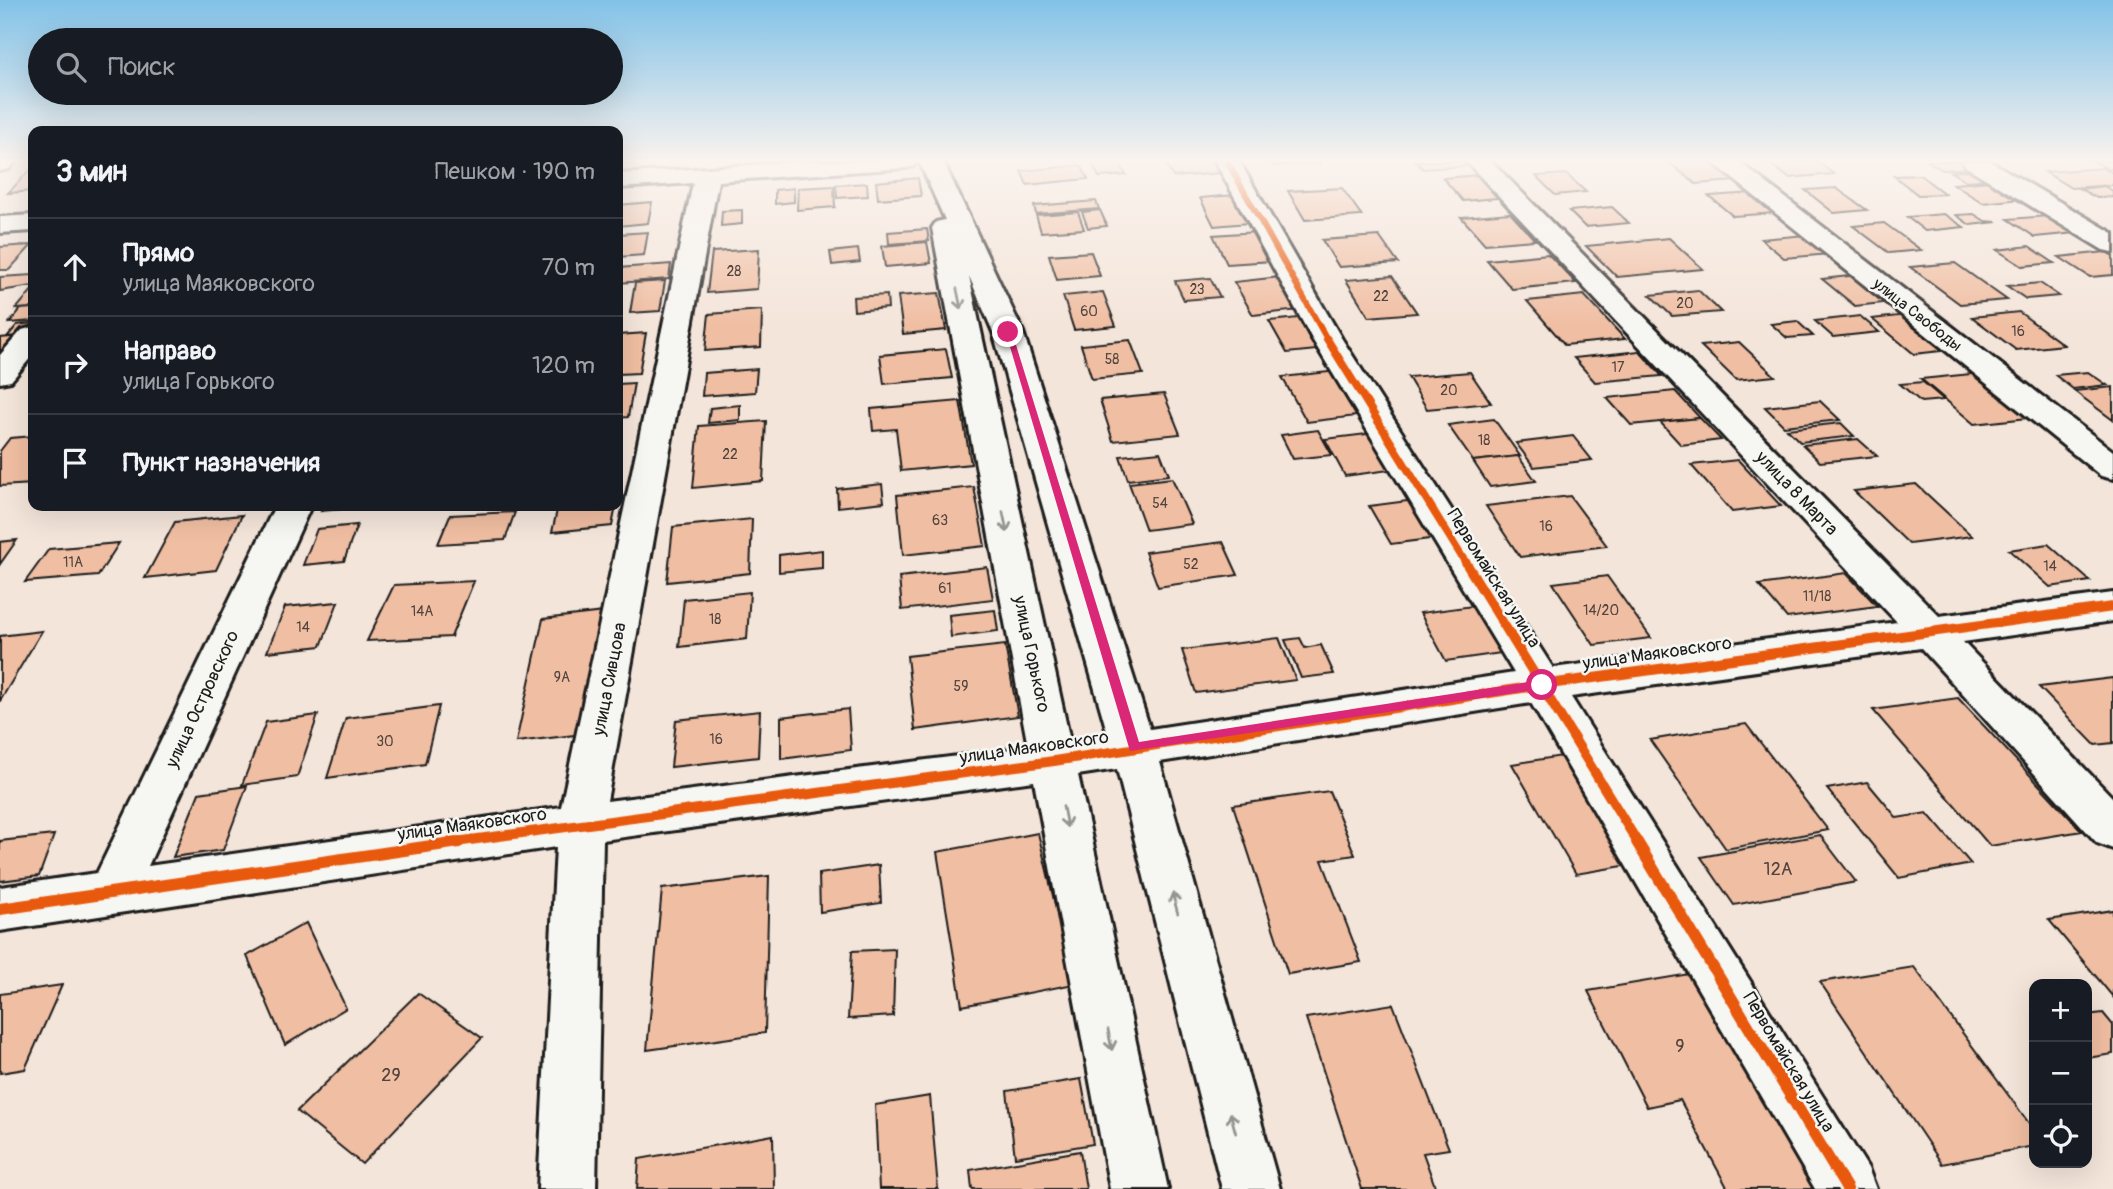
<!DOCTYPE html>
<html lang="ru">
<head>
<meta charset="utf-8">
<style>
	body { margin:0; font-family:Pangolin,sans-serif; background:#242831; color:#f1f3f6 }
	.controls { position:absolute; right:21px; bottom:21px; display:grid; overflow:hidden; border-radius:14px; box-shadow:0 7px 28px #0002 }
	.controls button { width:63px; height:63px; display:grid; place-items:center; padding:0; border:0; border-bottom:2px solid #363941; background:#171b24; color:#f1f3f6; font:35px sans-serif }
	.stop { position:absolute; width:21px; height:21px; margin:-16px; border:5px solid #db2777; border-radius:50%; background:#fff }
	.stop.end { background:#db2777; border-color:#fff; box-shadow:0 2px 7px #0008 }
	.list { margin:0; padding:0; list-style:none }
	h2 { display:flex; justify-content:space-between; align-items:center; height:91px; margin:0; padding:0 28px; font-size:30px }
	h2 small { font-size:23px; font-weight:400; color:#9ea1a6 }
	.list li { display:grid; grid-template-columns:46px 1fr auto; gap:21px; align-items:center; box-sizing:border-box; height:98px; padding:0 28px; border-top:2px solid #363941 }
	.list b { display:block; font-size:26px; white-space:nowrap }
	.list p { margin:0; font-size:23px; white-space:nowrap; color:#9ea1a6 }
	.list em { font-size:23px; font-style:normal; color:#9ea1a6 }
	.icon { flex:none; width:38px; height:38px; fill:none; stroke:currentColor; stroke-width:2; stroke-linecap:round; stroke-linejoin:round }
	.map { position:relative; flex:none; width:2113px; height:1189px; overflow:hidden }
	.search { position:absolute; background:#171b24; box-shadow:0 7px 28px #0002; left:28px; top:28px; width:595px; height:77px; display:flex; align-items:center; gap:18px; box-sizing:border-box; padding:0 24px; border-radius:38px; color:#9ea1a6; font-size:26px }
	.panel { position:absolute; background:#171b24; box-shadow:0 7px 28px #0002; left:28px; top:126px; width:595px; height:385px; border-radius:14px }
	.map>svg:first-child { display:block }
	.building { fill:#f0bea2; stroke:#1c1c1c; stroke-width:2 }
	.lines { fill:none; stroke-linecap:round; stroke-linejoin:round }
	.minor-casing { stroke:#1c1c1c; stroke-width:6 }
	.minor { fill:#f6f6f2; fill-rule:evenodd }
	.cycleway-far3-casing { stroke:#f6f6f2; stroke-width:10 }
	.cycleway-far2-casing { stroke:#f6f6f2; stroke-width:11 }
	.cycleway-far1-casing { stroke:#f6f6f2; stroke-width:14 }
	.cycleway-casing { stroke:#f6f6f2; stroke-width:17 }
	.cycleway-far3 { stroke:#e8590c; stroke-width:6 }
	.cycleway-far2 { stroke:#e8590c; stroke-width:8 }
	.cycleway-far1 { stroke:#e8590c; stroke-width:10 }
	.cycleway { stroke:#e8590c; stroke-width:12 }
	.oneway { stroke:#949492 }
	.route { fill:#db2777 }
	.labels { text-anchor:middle; stroke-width:5; stroke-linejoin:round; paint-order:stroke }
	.number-label { font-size:14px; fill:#51443e }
	.far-street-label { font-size:16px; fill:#1c1c1c; stroke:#f6f6f2 }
	.street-label { font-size:18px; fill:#1c1c1c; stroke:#f6f6f2 }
	.near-number-label { font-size:18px; fill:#51443e }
</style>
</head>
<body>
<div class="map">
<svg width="2113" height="1189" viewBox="0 0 2113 1189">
	<rect width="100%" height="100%" fill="#f4e5da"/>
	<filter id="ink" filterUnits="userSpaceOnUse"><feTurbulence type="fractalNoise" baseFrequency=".0143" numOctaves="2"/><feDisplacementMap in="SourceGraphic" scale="14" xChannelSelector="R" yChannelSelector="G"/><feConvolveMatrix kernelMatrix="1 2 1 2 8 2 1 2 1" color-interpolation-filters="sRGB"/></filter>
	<g filter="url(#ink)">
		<g class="building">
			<path d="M1119 161 1126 175 1099 177 1092 163Z"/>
			<path d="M1164 161H1214L1222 173 1173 177Z"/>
			<path d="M1270 161H1319L1321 163 1273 166Z"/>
			<path d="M1415 161H1463L1467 166 1423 169Z"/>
			<path d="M1667 161H1710L1736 181 1696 184Z"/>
			<path d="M1766 161H1816L1834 174 1789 178Z"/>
			<path d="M1927 161H1961L1973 168 1943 170Z"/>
			<path d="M2093 161H2113V169H2108Z"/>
			<path d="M1081 165 1088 179 1027 185 1021 171Z"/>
			<path d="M33 167V191L8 193Z"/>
			<path d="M2103 168 2113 173V185L2071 188 2045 172Z"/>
			<path d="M1979 169 1995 179 1966 181 1951 172Z"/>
			<path d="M1566 174 1586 192 1555 195 1536 176Z"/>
			<path d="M1477 175 1498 198 1463 201 1443 178Z"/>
			<path d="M1920 175 1945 194 1918 195 1894 176Z"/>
			<path d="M918 178 921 196 878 199 876 182Z"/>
			<path d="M1991 181 2021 199 1983 203 1953 184Z"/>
			<path d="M867 183 868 196 837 198 836 185Z"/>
			<path d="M834 186 835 207 797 210 798 188Z"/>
			<path d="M2104 186 2113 191V197L2097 198 2080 189Z"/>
			<path d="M794 188V202L775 204V190Z"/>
			<path d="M1342 188 1362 216 1305 220 1288 191Z"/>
			<path d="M1836 188 1867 210 1834 213 1805 190Z"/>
			<path d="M1752 193 1777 213 1733 216 1709 196Z"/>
			<path d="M1234 195 1249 223 1214 226 1200 198Z"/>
			<path d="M1096 201 1099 209 1036 214 1034 206Z"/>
			<path d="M652 202 648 223 618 226V205Z"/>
			<path d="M1612 207 1629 223 1585 227 1569 211Z"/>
			<path d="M742 210V224L721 226 722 211Z"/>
			<path d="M1100 210 1107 226 1088 228 1082 212Z"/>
			<path d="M1078 212 1084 229 1041 232 1036 215Z"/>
			<path d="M1510 213 1535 240 1485 244 1461 217Z"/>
			<path d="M1944 214 1964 227 1925 231 1907 217Z"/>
			<path d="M1974 214 1985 221 1997 222 1970 225 1956 215Z"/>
			<path d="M2049 216 2076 233 2035 237 2008 219Z"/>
			<path d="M1884 223 1921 250 1889 253 1853 226Z"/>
			<path d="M927 229 929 241 889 244 888 232Z"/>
			<path d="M648 232 644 255 618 257V234Z"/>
			<path d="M1257 232 1272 261 1227 264 1213 235Z"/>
			<path d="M1806 235 1830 254 1784 258 1761 239Z"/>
			<path d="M1379 236 1398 263 1339 267 1322 240Z"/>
			<path d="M1669 238 1703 269 1617 277 1586 246Z"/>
			<path d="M927 242 931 263 885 267 882 246Z"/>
			<path d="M32 245 9 270H0V247Z"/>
			<path d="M2029 246 2054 263 2022 266 1997 250Z"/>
			<path d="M759 249 757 289 707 293 712 252Z"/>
			<path d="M858 249 860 262 832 265 830 252Z"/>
			<path d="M1091 252 1100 276 1057 280 1049 255Z"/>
			<path d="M2106 252 2113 256V275L2090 277 2059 257Z"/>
			<path d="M1548 254 1576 283 1512 289 1487 260Z"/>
			<path d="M1955 263 2007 300 1960 304 1910 267Z"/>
			<path d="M671 264 669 279 618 283V268Z"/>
			<path d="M33 275V286L0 291V277Z"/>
			<path d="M1858 275 1892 302 1855 306 1822 279Z"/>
			<path d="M1392 276 1417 313 1369 317 1346 280Z"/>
			<path d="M1280 277 1300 310 1253 315 1234 282Z"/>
			<path d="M1210 278 1220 297 1184 300 1175 281Z"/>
			<path d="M665 281 660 311 630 313 635 283Z"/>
			<path d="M2040 283 2059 296 2026 299 2007 286Z"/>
			<path d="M33 289V308L16 309Z"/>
			<path d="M1698 290 1721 312 1672 316 1650 295Z"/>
			<path d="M1103 292 1116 326 1074 330 1063 296Z"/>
			<path d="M939 293 946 330 903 334 898 296Z"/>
			<path d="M887 295 888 308 854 311 853 297Z"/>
			<path d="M1584 295 1625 339 1565 345 1527 301Z"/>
			<path d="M33 308V321L9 323 21 309Z"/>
			<path d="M762 310 761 347 705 351 709 314Z"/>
			<path d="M2019 312 2064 345 2016 350 1972 317Z"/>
			<path d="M1907 315 1950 350 1914 354 1872 319Z"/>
			<path d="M1860 316 1879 332 1833 337 1815 321Z"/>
			<path d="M1308 317 1327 349 1287 353 1269 321Z"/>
			<path d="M1797 321 1813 336 1787 338 1771 324Z"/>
			<path d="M33 323V335L7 337 17 325Z"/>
			<path d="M646 333 639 373 618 374V335Z"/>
			<path d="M22 336 0 362V338Z"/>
			<path d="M1130 340 1143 374 1092 379 1081 345Z"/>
			<path d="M1739 342 1775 376 1736 380 1701 346Z"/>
			<path d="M946 349 952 378 884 384 880 355Z"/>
			<path d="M1639 351 1662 376 1595 382 1574 358Z"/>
			<path d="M757 369 755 392 702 396 704 373Z"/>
			<path d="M1338 371 1365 415 1307 422 1282 377Z"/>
			<path d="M1470 372 1491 403 1427 409 1408 377Z"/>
			<path d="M2088 372 2107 385 2073 389 2055 375Z"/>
			<path d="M1981 373 2037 417 1974 424 1921 379Z"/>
			<path d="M1923 382 1944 400 1921 402 1900 384Z"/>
			<path d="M634 383 628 417 618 418V384Z"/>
			<path d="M2113 387V420L2074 391Z"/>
			<path d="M1675 391 1700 418 1631 425 1607 398Z"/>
			<path d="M1164 394 1180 434 1113 441 1100 400Z"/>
			<path d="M960 401 971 464 901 471 896 429 873 431 871 409Z"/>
			<path d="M1820 401 1840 420 1784 426 1765 407Z"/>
			<path d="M740 405V420L708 423 710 408Z"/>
			<path d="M1700 418 1721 440 1681 445 1660 422Z"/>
			<path d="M1494 419 1520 456 1473 461 1448 425Z"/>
			<path d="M766 421 763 481 693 488 699 426Z"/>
			<path d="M1841 423 1854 436 1800 442 1787 429Z"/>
			<path d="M1318 430 1332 455 1293 459 1281 435Z"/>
			<path d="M1375 433 1397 469 1345 476 1325 439Z"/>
			<path d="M33 436V484L0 486V451L10 438Z"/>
			<path d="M1573 436 1592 460 1534 467 1516 443Z"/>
			<path d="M1858 439 1877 456 1820 462 1803 445Z"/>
			<path d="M1160 452 1169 475 1128 480 1120 456Z"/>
			<path d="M1518 456 1536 481 1490 487 1473 461Z"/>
			<path d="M1738 460 1781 506 1732 512 1691 465Z"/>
			<path d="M1172 478 1192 524 1146 530 1129 483Z"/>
			<path d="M882 484 884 502 838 507 837 489Z"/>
			<path d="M1916 484 1972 536 1909 544 1854 491Z"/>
			<path d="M974 487 985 546 903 555 897 495Z"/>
			<path d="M1570 496 1607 546 1520 557 1486 506Z"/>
			<path d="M1415 500 1438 538 1391 544 1369 506Z"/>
			<path d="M323 506H372L321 511Z"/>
			<path d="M558 506H616L612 526 552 532Z"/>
			<path d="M515 512 505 540 438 544 450 515Z"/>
			<path d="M242 515 216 570 145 578 175 522Z"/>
			<path d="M752 519 750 573 667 582 673 527Z"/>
			<path d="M357 525 344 561 303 565 317 529Z"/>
			<path d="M17 540 0 564V542Z"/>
			<path d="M1223 542 1238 575 1158 587 1145 552Z"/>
			<path d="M119 543 98 576 25 582 49 549Z"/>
			<path d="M2048 544 2090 581 2050 587 2009 550Z"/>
			<path d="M822 550V568L779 572V555Z"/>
			<path d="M987 567 993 599 902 610 899 577Z"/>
			<path d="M1846 573 1877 606 1787 618 1759 585Z"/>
			<path d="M1607 576 1651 638 1594 645 1553 583Z"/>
			<path d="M474 581 451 637 367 641 394 585Z"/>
			<path d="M750 592 747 639 679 647 684 599Z"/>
			<path d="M338 602 321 646 267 652 285 607Z"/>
			<path d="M1480 605 1508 652 1446 661 1420 613Z"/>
			<path d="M995 610 998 631 951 637 949 615Z"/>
			<path d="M604 612 583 734 516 742 543 619Z"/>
			<path d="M42 631 0 701V636Z"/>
			<path d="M1279 638 1296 680 1196 693 1182 650Z"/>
			<path d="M1300 638 1305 648 1321 645 1334 674 1301 678 1285 640Z"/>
			<path d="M1005 645 1018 716 915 730 907 656Z"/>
			<path d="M2113 678V743L2095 745 2039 687Z"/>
			<path d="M1958 698 2082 831 1990 846 1873 710Z"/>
			<path d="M439 706 425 764 327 778 346 718Z"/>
			<path d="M848 709 851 750 781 759V717Z"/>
			<path d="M760 711 758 757 671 767 676 720Z"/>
			<path d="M318 715 297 777 242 785 266 722Z"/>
			<path d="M1746 724 1828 830 1726 849 1650 740Z"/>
			<path d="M1568 755 1635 864 1576 874 1512 764Z"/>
			<path d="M1867 782 1897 818 1927 813 1971 864 1899 878 1827 789Z"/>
			<path d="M247 786 223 850 173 857 199 793Z"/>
			<path d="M1329 791 1355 855 1322 860 1361 962 1288 974 1233 805Z"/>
			<path d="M1038 833 1074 984 962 1006 937 852Z"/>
			<path d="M54 835 39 876 0 881V841Z"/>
			<path d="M1820 835 1856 882 1734 905 1701 857Z"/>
			<path d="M879 865 881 903 820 912 819 874Z"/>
			<path d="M769 876 765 1033 647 1050 662 889Z"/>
			<path d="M2113 910V997L2049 920Z"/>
			<path d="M306 923 346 1008 285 1045 247 956Z"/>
			<path d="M895 949 893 1016 848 1019 852 951Z"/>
			<path d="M1914 967 2034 1130V1146L1942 1164 1820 982Z"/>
			<path d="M1701 972 1821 1189H1728L1680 1100 1647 1107 1588 991Z"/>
			<path d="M62 985 25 1069 0 1073V994Z"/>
			<path d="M418 993 482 1038 362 1164 297 1111Z"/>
			<path d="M1393 1004 1449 1149 1423 1153 1436 1189H1362L1306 1018Z"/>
			<path d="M2103 1013 2113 1025V1054L2087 1058V1015Z"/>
			<path d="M1081 1079 1093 1144 1015 1157 1007 1091Z"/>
			<path d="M930 1096 938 1189H879L875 1105Z"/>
			<path d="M773 1135 774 1189H637L639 1159Z"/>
			<path d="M1080 1151 1086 1189H972L970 1170Z"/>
		</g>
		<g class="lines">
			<defs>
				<g id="minor">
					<path d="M0 161H16L9 169 0 171Z"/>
					<path d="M807 161H917L914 166 905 168 718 181 607 801 1028 747 932 228 936 222 945 220 919 161H943L1023 332 1150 729 1514 673 1312 339 1215 161H1239L1342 339 1553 668 1897 622 1466 161H1491L1939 616 2113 593V621L1963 642 2113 798V849L2097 843 1921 648 1571 697 1868 1168 1876 1189H1815L1531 703 1160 762 1280 1189H1222L1117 769 1078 775 1168 1189H1110L1034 781 603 840 596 1189H538L556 847 0 931V887L97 873 275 506H311L148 866 561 807 693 183 618 188V174ZM969 276 993 332 1108 735 1070 741Z"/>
					<path d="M1711 161H1738L2113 451V479L2101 476Z"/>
					<path d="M1962 161H1990L2113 233V252L2103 250 1965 166Z"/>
					<path d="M33 215V231L0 233V217Z"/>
					<path d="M33 327V355L11 381 0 383V355L22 330Z"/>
				</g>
			</defs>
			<use href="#minor" class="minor-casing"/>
			<use href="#minor" class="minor"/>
			<defs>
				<path id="cycleway-far3" d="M1227 161 1328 341"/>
				<path id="cycleway-far2" d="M1327 339 1467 565"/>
				<g id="cycleway-far1">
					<path d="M1466 563 1638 843"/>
					<path d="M448 843 1054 761 1542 685 2113 607"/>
				</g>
				<g id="cycleway">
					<path d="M1637 842 1847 1189"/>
					<path d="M0 909 459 842"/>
				</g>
			</defs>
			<use href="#cycleway-far3" class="cycleway-far3-casing"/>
			<use href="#cycleway-far2" class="cycleway-far2-casing"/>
			<use href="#cycleway-far1" class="cycleway-far1-casing"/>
			<use href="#cycleway" class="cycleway-casing"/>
			<use href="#cycleway-far3" class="cycleway-far3"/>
			<use href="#cycleway-far2" class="cycleway-far2"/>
			<use href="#cycleway-far1" class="cycleway-far1"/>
			<use href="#cycleway" class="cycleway"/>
		</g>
		<defs><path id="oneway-shaft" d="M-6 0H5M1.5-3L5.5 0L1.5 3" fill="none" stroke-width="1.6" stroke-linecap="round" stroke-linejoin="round" transform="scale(1.75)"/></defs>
		<g class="oneway">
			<use href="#oneway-shaft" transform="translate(959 299) rotate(78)"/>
			<use href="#oneway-shaft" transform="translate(1005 522) rotate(78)"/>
			<use href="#oneway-shaft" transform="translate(1065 817) rotate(79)"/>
			<use href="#oneway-shaft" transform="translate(1175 903) rotate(-105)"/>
			<use href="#oneway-shaft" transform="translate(1110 1040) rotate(79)"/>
			<use href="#oneway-shaft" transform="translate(1233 1123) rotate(-105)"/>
		</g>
	</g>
	<linearGradient id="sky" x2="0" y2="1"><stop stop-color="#82c2e8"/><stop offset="0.49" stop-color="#faf3ee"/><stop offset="1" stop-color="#faf3ee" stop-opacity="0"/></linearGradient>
	<rect width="2113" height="327" fill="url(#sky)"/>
	<path class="route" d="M1005 330 1012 332 1139 742 1542 680 1547 681V688L1130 751Z"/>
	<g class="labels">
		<g class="number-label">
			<text x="734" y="276">28</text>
			<text x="1197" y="294">23</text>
			<text x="1381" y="301">22</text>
			<text x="1685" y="308">20</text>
			<text x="1089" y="316">60</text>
			<text x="2018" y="336">16</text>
			<text x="1112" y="364">58</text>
			<text x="1618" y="372">17</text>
			<text x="1449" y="395">20</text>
			<text x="1484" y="445">18</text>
			<text x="730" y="459">22</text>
			<text x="1160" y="508">54</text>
			<text x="940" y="525">63</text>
			<text x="1546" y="531">16</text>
			<text x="73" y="567">11А</text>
			<text x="1191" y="569">52</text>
			<text x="2050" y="571">14</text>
			<text x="945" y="593">61</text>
			<text x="1817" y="601">11/18</text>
			<text x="1601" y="615">14/20</text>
			<text x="422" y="616">14А</text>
			<text x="715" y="624">18</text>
			<text x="303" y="632">14</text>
			<text x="562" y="682">9А</text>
			<text x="961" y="691">59</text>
			<text x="716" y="744">16</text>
			<text x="385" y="746">30</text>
		</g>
		<g class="far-street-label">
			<text transform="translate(1918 314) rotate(38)" y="6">улица Свободы</text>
		</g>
		<g class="street-label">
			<text transform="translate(1797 493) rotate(46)" y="6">улица 8 Марта</text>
			<text transform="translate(1494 578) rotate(58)" y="6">Первомайская улица</text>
			<text transform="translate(1657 653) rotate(-8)" y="6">улица Маяковского</text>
			<text transform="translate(1032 654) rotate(78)" y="6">улица Горького</text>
			<text transform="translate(609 679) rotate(-79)" y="6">улица Сивцова</text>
			<text transform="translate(202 699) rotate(-65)" y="6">улица Островского</text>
			<text transform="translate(1034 747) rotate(-8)" y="6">улица Маяковского</text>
			<text transform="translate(472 824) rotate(-8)" y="6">улица Маяковского</text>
			<text transform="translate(1789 1062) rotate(59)" y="6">Первомайская улица</text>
		</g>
		<g class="near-number-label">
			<text x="1778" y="875">12А</text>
			<text x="1680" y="1052">9</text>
			<text x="391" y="1081">29</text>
		</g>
	</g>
</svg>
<div class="controls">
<button>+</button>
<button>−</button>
<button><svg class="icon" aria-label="locate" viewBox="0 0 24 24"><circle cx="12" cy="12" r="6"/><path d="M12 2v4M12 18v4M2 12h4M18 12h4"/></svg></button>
</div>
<div class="stop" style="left:1542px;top:685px"></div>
<div class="stop end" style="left:1008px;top:332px"></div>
<div class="search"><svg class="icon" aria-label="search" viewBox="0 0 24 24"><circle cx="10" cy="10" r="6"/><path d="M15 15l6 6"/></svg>Поиск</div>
<section class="panel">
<h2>3 мин<small>Пешком · 190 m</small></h2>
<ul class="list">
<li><svg class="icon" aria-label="ahead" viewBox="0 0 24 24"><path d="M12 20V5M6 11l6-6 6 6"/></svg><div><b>Прямо</b><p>улица Маяковского</p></div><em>70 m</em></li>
<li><svg class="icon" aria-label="right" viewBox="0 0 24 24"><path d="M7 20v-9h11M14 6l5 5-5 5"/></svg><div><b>Направо</b><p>улица Горького</p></div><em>120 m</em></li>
<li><svg class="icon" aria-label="arrive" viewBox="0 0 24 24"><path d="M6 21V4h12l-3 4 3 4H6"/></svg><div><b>Пункт назначения</b></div></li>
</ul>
</section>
</div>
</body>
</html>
